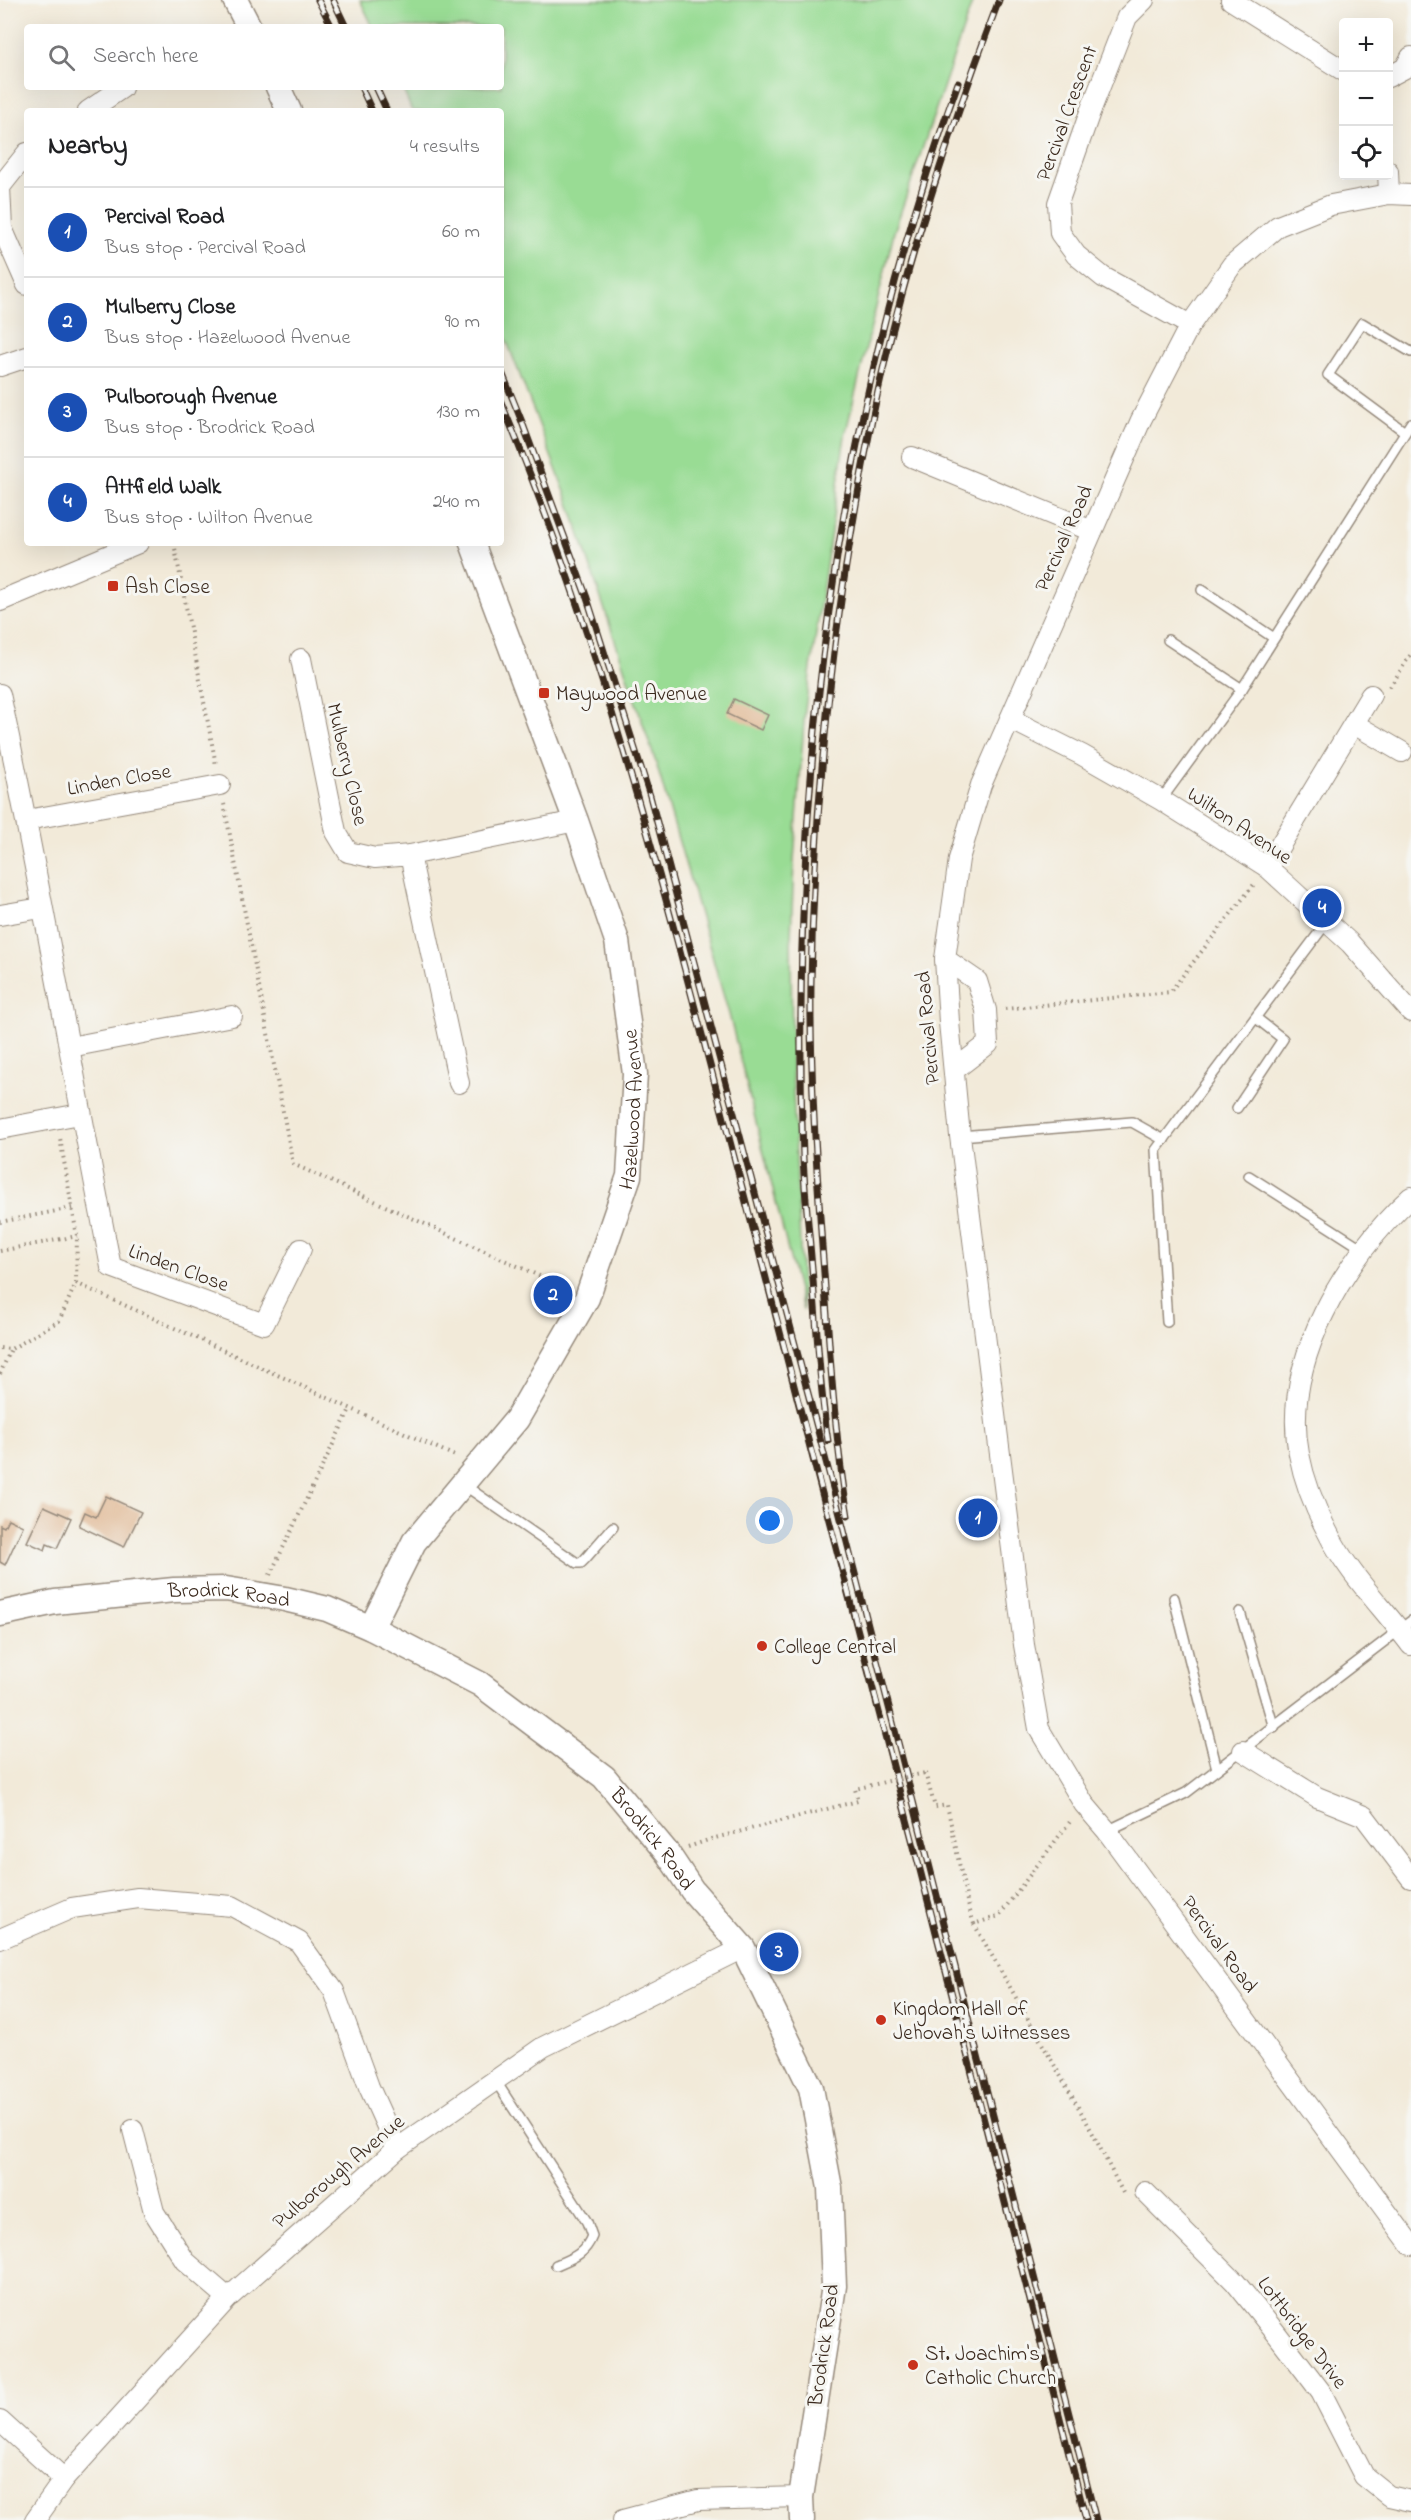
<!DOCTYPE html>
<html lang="en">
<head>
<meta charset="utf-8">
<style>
	body { margin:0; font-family:"Indie Flower",sans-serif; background:#f6f6f6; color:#202124 }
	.controls { position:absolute; right:18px; top:18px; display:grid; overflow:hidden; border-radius:6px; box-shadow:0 6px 24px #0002 }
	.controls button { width:54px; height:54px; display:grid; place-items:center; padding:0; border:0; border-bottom:2px solid #e0e0e0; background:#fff; color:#202124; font:30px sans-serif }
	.you { position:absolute; left:770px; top:1521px; width:21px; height:21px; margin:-15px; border:4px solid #fff; border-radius:50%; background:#1a73e8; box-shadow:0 0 0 9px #1a73e833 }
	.badge { display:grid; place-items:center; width:39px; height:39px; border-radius:50%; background:#b45309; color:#fff; font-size:20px; font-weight:700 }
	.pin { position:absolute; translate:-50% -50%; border:3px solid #fff; box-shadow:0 2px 6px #0006 }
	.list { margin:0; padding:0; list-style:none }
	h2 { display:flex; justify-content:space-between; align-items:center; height:78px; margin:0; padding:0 24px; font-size:26px }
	h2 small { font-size:20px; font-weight:400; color:#757577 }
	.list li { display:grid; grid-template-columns:39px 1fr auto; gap:18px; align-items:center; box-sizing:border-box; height:90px; padding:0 24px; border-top:2px solid #e0e0e0 }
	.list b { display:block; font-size:22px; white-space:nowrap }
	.list p { margin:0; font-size:20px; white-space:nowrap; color:#757577 }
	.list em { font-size:20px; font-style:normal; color:#757577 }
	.icon { flex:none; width:33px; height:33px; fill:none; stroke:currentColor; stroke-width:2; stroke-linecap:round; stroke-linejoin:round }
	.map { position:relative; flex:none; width:1411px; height:2520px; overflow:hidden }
	.search { position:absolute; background:#fff; box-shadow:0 6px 24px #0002; left:24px; top:24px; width:480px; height:66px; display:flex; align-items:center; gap:15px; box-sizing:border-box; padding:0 21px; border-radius:6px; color:#757577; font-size:22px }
	.panel { position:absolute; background:#fff; box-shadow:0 6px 24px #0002; left:24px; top:108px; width:480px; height:438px; border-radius:6px }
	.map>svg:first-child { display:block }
	.green { fill:#99dc94; stroke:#6a8359; stroke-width:1.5 }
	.building { fill:#e1bb99 }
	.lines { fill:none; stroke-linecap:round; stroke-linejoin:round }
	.service-casing { stroke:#968a7c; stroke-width:12 }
	.minor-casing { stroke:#968a7c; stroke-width:22 }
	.tertiary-casing { stroke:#968a7c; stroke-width:27 }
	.path { stroke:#968a7c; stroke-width:4; stroke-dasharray:1.5 4.5; stroke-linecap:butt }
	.service { stroke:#fff; stroke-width:9 }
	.minor { stroke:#fff; stroke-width:20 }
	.tertiary { stroke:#fff; stroke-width:24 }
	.rail-casing { stroke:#3b2a1e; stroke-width:7 }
	.rail { stroke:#f6f6f2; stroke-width:4.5; stroke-dasharray:14; stroke-linecap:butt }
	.path-bridge { stroke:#968a7c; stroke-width:4; stroke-dasharray:1.5 4.5; stroke-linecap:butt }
	.poi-dot { fill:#c8321e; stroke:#f6f6f2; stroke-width:2 }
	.labels { text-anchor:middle; stroke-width:6; stroke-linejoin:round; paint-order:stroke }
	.street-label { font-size:21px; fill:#3b2a1e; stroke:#f6f6f2 }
	.poi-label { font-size:21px; fill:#3b2a1e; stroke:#f6f6f2; text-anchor:start }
</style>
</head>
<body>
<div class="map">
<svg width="1411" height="2520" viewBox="0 0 1411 2520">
	<rect width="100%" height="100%" fill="#f6f6f2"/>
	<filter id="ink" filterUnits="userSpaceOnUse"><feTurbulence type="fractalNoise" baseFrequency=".0167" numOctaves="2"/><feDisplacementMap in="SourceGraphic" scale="12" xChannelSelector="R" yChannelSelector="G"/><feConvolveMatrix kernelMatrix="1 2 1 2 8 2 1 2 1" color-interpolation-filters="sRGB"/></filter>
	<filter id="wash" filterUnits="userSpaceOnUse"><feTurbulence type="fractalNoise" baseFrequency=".008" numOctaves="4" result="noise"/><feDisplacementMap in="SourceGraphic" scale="24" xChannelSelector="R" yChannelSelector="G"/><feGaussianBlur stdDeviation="1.35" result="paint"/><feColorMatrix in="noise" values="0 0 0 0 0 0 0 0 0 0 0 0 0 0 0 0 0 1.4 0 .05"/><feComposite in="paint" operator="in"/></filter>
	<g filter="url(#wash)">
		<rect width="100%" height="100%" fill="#f2ead9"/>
		<path class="green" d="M360 0H973L894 232 845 436 805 709 794 860 791 937 792 1067 803 1310 729 1014 656 763 568 500 501 326V111H412L402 87H501V27H373Z"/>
		<g id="blocks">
			<g class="building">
				<path d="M734 699 768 715 761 730 727 714Z"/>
				<path d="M106 1496 141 1512 124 1547 79 1526 85 1512 96 1517Z"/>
				<path d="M44 1506 71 1518 57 1548 47 1544 45 1550 27 1542Z"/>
				<path d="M8 1519 23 1526 5 1565 0 1562V1525L4 1527Z"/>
			</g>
		</g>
	</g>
	<g filter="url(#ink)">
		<use href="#blocks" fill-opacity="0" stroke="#968a7c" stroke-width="1.5"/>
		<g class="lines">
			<defs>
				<g id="service">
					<path d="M1405 432 1328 375 1362 323 1411 352"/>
					<path d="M1202 590 1274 638"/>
					<path d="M1168 640 1242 689"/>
					<path d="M1161 800 1242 689 1411 423"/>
					<path d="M1237 1108 1283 1039 1256 1018"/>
					<path d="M960 1136 1132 1122 1164 1140"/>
					<path d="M1249 1176 1363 1249"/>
					<path d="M1167 1322 1156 1150 1327 922"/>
					<path d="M464 1485 577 1563H581L585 1559 613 1527"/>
					<path d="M1174 1598 1217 1769"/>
					<path d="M1240 1612 1274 1728"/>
					<path d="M1107 1831 1186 1793 1411 1621"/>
					<path d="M495 2080 587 2222 592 2236C585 2254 573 2258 556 2265"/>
				</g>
				<g id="minor">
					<path d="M1144 0 1127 17 1090 112 1058 203 1060 233 1076 255 1103 277 1190 325"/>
					<path d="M1231 0 1344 71"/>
					<path d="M1388 77 1405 68 1411 57"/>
					<path d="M88 111 122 88"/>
					<path d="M27 153 0 187 2 228 27 285"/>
					<path d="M1388 171 1389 194"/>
					<path d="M1411 195 1389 194 1331 205 1278 226 1232 265 1190 325 1141 420 981 785 959 859 945 959 949 1022 960 1136 1024 1645 1039 1729 1084 1804 1107 1831 1411 2245"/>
					<path d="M0 366 27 357"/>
					<path d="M912 457 1092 531"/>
					<path d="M0 601 138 543"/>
					<path d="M301 659 336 832 348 852 375 858 410 855 459 1083"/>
					<path d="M0 694C41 885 73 1076 111 1267L264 1324 301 1249"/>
					<path d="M1010 719 1082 755 1161 800 1267 867 1350 943 1411 1012"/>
					<path d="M1354 724 1402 752"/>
					<path d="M27 820 220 785"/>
					<path d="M410 855 576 821"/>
					<path d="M1267 867 1371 695"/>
					<path d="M0 915 41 908"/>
					<path d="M945 959 977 981 986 1010 988 1044 954 1070"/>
					<path d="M70 1047 232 1016"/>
					<path d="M0 1129 80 1114"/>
					<path d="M1411 1197C1346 1256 1281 1362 1299 1454 1304 1480 1315 1508 1327 1531 1348 1574 1383 1607 1411 1645"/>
					<path d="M1243 1751 1317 1797 1364 1816 1411 1878"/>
					<path d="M0 1939 72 1908 138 1898 232 1906 299 1942 334 1991 369 2087 397 2149"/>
					<path d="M133 2130 154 2212 185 2261 228 2298"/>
					<path d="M1145 2192 1235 2282 1276 2333 1321 2392 1364 2476 1389 2496 1411 2501"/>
					<path d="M0 2421 64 2479"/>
					<path d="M35 2520 64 2479 228 2298 397 2149 543 2047 743 1948"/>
					<path d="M623 2520 698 2500 801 2497"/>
				</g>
				<g id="tertiary">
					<path d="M235 0 249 27"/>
					<path d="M278 87 289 111"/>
					<path id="s1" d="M0 1614 55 1602 174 1590 226 1589 285 1599 327 1609 371 1628 480 1684 604 1777 668 1854 692 1890 743 1948 811 2088 830 2188 834 2286 801 2497 802 2520"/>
					<path id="s2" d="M371 1628 414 1542 517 1419 587 1298 629 1176 635 1074 617 941 576 821 472 543"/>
				</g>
			</defs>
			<use href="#service" class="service-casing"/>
			<use href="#minor" class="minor-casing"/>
			<use href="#tertiary" class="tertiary-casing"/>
			<g class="path">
				<path d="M174 543 216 765"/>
				<path d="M1390 687 1411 654"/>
				<path d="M224 804 293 1164 568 1289"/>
				<path d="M1005 1009 1170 992 1255 883"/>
				<path d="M0 1222 72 1208"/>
				<path d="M0 1251 77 1236"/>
				<path d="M76 1283 455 1456"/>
				<path d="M0 1348 11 1349 59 1321 76 1283 77 1236 60 1138"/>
				<path d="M0 1374 11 1349"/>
				<path d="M270 1575 350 1409"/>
				<path d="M925 1773 935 1807 947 1805 967 1901 974 1924 999 1916 1072 1819"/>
				<path d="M688 1847 711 1839 858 1801 855 1789 893 1780"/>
				<path d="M974 1924 1089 2126 1123 2193"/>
			</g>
			<use href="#service" class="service"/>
			<use href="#minor" class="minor"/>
			<use href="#tertiary" class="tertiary"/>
			<defs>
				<g id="rail">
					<path d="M318 0 332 27"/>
					<path d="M333 0 346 27"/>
					<path d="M361 87 372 111"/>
					<path d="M376 87 387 111"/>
					<path d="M501 370 522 422 587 598 650 796 837 1503 1096 2520"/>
					<path d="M501 402C614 671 680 956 755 1236 868 1663 977 2092 1086 2520"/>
					<path d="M828 1441C819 1384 817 1326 812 1268 809 1232 805 1195 803 1158 790 796 833 424 958 83"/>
					<path d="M848 1516C833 1427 829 1336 822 1246 816 1159 810 1071 811 983 814 794 835 600 873 415 902 274 948 135 999 0"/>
				</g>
			</defs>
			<use href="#rail" class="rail-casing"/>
			<use href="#rail" class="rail"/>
			<path class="path-bridge" d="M893 1780 925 1773"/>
		</g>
	</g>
	<g class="poi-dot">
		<rect x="107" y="580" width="12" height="12" rx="3"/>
		<rect x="538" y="687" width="12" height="12" rx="3"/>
		<circle cx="762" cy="1646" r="6"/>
		<circle cx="881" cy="2020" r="6"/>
		<circle cx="913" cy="2365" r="6"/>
	</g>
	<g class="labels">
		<g class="street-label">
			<text transform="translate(1066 113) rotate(-70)" y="7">Percival Crescent</text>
			<text transform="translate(1063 538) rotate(-66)" y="7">Percival Road</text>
			<text transform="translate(348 764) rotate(77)" y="7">Mulberry Close</text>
			<text transform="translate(119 779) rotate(-10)" y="7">Linden Close</text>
			<text transform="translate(1240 825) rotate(34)" y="7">Wilton Avenue</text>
			<text transform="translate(927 1028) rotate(-95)" y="7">Percival Road</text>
			<text dy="7" stroke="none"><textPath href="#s2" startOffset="592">Hazelwood Avenue</textPath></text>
			<text transform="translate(179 1267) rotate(20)" y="7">Linden Close</text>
			<text dy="7" stroke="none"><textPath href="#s1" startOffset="231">Brodrick Road</textPath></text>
			<text dy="7" stroke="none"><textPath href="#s1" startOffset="735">Brodrick Road</textPath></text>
			<text transform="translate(1220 1944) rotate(54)" y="7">Percival Road</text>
			<text transform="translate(338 2171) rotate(-40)" y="7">Pulborough Avenue</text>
			<text transform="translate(1303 2332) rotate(53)" y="7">Lottbridge Drive</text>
			<text transform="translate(823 2345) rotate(-82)" y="7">Brodrick Road</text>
		</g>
		<g class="poi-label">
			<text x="125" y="593">Ash Close</text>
			<text x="556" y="700">Maywood Avenue</text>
			<text x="774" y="1653">College Central</text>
			<text x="893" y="2015">Kingdom Hall of<tspan x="893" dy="24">Jehovah's Witnesses</tspan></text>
			<text x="925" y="2360">St. Joachim's<tspan x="925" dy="24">Catholic Church</tspan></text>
		</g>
	</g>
</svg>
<div class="controls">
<button>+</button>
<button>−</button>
<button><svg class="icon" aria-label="locate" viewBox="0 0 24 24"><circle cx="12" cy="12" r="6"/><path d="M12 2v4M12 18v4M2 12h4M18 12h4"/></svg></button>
</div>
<div class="you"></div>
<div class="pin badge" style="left:978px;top:1518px;background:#1a4fb4">1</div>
<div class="pin badge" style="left:553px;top:1295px;background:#1a4fb4">2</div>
<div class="pin badge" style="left:779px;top:1952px;background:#1a4fb4">3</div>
<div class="pin badge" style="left:1322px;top:908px;background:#1a4fb4">4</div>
<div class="search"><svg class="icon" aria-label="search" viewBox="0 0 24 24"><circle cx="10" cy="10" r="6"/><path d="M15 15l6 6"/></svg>Search here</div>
<section class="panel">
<h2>Nearby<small>4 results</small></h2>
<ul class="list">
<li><span class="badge" style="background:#1a4fb4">1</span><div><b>Percival Road</b><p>Bus stop · Percival Road</p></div><em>60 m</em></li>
<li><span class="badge" style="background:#1a4fb4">2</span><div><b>Mulberry Close</b><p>Bus stop · Hazelwood Avenue</p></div><em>90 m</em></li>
<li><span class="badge" style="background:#1a4fb4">3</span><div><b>Pulborough Avenue</b><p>Bus stop · Brodrick Road</p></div><em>130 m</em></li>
<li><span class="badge" style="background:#1a4fb4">4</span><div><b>Attfield Walk</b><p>Bus stop · Wilton Avenue</p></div><em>240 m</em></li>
</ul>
</section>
</div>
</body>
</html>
